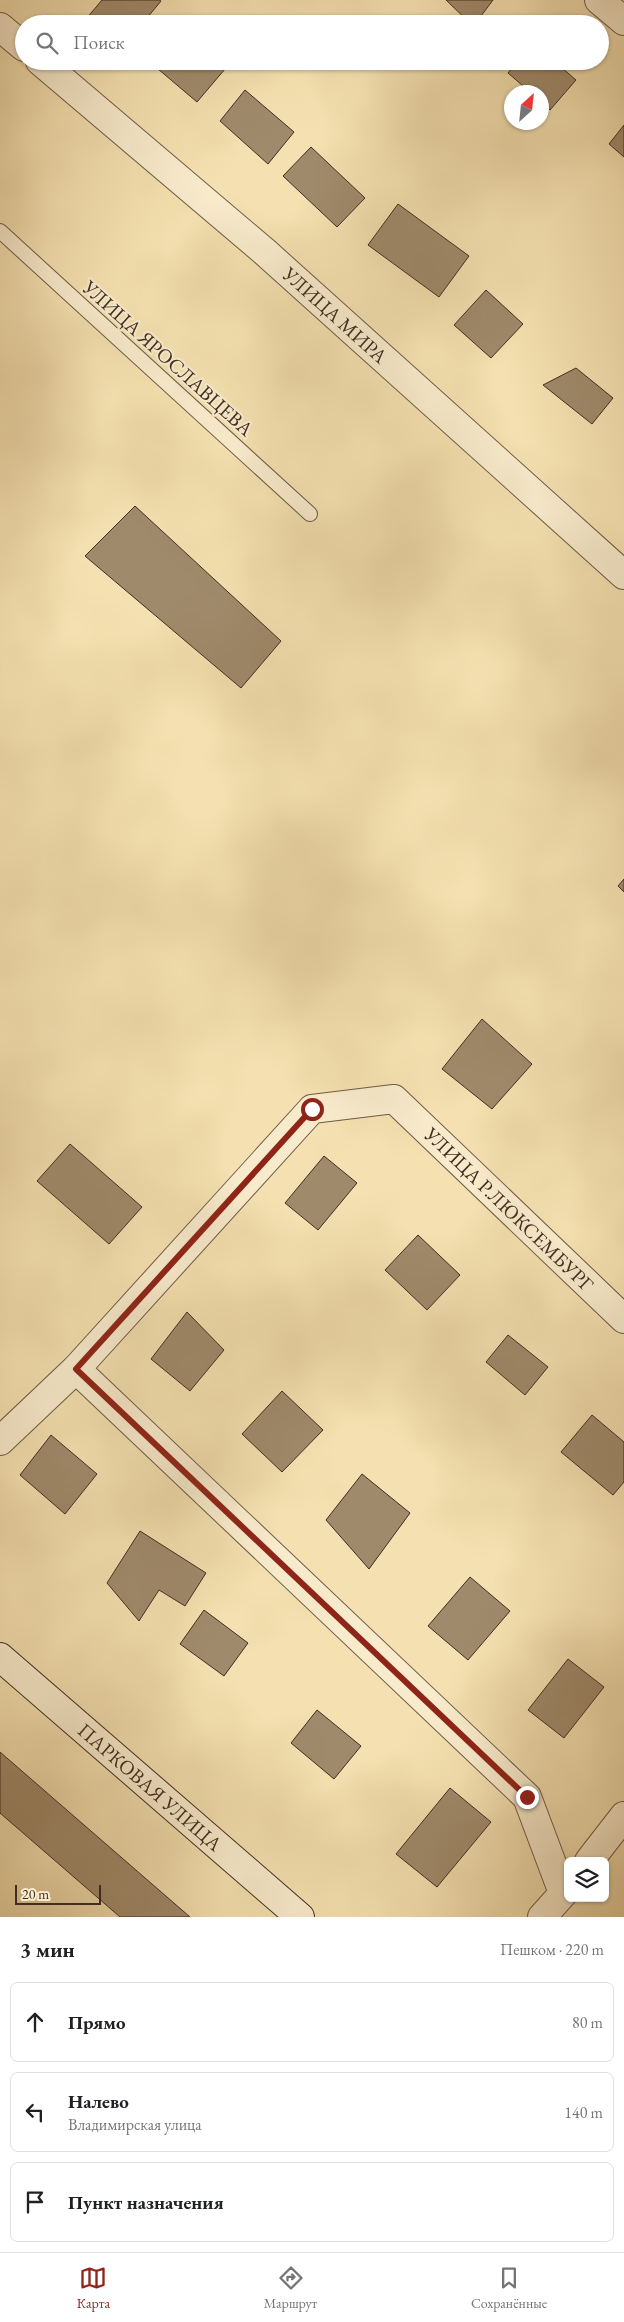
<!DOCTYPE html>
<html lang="ru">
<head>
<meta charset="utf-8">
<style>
	body { margin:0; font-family:"EB Garamond",serif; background:#f2f2f2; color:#202124 }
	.controls { position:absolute; right:15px; bottom:15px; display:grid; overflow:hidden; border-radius:8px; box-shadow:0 1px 4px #0004 }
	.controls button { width:45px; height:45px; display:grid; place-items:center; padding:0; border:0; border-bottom:1px solid #e0e0e0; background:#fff; color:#202124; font:25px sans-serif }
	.compass { position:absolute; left:504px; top:85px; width:45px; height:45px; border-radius:50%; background:#fff; box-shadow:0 1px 4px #0004; rotate:27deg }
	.scale { position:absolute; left:15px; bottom:12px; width:86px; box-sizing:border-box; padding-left:5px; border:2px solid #422d21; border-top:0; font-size:14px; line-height:18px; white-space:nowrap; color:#422d21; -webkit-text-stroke:4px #f8ebcc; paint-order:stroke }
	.stop { position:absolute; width:15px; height:15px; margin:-11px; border:4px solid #8f2418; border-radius:50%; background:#fff }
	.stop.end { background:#8f2418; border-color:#fff; box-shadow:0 1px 5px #0008 }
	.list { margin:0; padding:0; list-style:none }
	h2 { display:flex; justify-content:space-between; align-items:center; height:65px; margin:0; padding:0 20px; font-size:21px }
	h2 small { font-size:16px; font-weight:400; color:#757577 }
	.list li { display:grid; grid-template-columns:32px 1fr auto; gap:15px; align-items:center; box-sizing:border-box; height:80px; margin:0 10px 10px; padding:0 10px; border:1px solid #e0e0e0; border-radius:8px }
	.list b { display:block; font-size:19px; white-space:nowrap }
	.list p { margin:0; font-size:16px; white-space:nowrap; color:#757577 }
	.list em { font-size:16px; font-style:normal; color:#757577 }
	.icon { flex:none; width:28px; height:28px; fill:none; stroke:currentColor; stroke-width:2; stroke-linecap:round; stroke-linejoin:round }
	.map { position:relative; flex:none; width:624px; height:1917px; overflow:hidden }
	.search { position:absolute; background:#fff; box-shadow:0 1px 4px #0004; left:15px; right:15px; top:15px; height:55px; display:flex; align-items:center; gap:12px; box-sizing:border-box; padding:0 18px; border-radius:28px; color:#757577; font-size:19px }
	.sheet { height:335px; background:#fff }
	nav { display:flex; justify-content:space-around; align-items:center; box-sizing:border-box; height:70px; border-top:1px solid #e0e0e0; background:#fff; font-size:14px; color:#757577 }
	nav a { display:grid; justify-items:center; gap:2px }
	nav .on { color:#8f2418 }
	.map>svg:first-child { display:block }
	.building { fill:#9f8a6b; stroke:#422d21 }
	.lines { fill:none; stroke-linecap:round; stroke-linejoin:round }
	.lane-casing { stroke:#6e5a45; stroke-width:16 }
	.street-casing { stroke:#6e5a45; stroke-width:30 }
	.secondary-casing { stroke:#422d21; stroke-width:30 }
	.lane { stroke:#f8ebcc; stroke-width:14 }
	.street { stroke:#f8ebcc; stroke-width:28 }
	.secondary { stroke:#f8ebcc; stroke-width:28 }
	.route { stroke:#8f2418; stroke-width:6 }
	.labels { text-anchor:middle; stroke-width:4.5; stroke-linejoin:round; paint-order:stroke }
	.street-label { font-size:20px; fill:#422d21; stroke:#f8ebcc }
</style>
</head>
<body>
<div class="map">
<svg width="624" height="1917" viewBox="0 0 624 1917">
	<rect width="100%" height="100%" fill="#f4e0b0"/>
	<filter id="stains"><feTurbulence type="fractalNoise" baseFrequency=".004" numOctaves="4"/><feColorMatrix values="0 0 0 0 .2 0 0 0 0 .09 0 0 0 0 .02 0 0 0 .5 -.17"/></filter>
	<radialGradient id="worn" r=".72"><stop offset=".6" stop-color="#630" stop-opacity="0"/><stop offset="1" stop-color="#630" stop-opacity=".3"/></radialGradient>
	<g class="building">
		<path d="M102 0H159L161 1 142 24H92L86 19Z"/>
		<path d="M446 0H493L475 24H471Z"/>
		<path d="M152 61H216L225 69 197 102 151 63Z"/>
		<path d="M518 61H554L576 80 550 110 542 102V92H530L508 73Z"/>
		<path d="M245 90 294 132 268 164 220 121Z"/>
		<path d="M624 125V157L609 144Z"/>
		<path d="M311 147 365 198 337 227 283 176Z"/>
		<path d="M398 204 469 256 439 297 368 245Z"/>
		<path d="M486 290 523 324 491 358 454 325Z"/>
		<path d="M576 368 613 398 592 424 543 385Z"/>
		<path d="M135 506 281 641 241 688 85 556Z"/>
		<path d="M624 879V892L618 886Z"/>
		<path d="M482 1019 532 1064 492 1109 442 1069Z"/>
		<path d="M70 1144 142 1207 109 1244 37 1181Z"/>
		<path d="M324 1156 357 1183 318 1230 285 1203Z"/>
		<path d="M418 1235 460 1275 427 1310 385 1270Z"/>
		<path d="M187 1312 224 1350 190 1391 151 1359Z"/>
		<path d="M508 1335 548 1367 525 1395 486 1362Z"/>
		<path d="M282 1391 323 1430 282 1472 242 1434Z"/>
		<path d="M592 1415 624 1442V1482L613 1495 561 1452Z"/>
		<path d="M51 1435 97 1474 65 1514 20 1475Z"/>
		<path d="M362 1474 410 1513 369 1569 326 1520Z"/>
		<path d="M140 1531 206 1573 185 1606 159 1590 139 1621 107 1583Z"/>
		<path d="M470 1577 510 1611 468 1660 428 1626Z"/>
		<path d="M204 1610 248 1643 224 1676 180 1644Z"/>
		<path d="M568 1659 604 1687 564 1738 528 1710Z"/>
		<path d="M317 1710 361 1746 334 1779 291 1743Z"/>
		<path d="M0 1752 190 1917H120L0 1813Z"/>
		<path d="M450 1788 491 1822 437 1887 396 1854Z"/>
	</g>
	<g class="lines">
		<defs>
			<path id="lane" d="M0 231 310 514"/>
			<g id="street">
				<path d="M599 0 624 21"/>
				<path d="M0 27 24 47"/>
				<path d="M40 61 265 252 624 575"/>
				<path d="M76 1369 527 1797 563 1893"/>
				<path d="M0 1441 76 1369 312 1109 394 1099 624 1319"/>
				<path d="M589 1861 624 1816"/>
				<path d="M542 1917 568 1888"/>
			</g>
			<path id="secondary" d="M0 1657 300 1917"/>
		</defs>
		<use href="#lane" class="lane-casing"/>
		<use href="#street" class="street-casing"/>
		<use href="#secondary" class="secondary-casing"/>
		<use href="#lane" class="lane"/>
		<use href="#street" class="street"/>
		<use href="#secondary" class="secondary"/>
	</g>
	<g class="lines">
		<path class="route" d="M312 1109 76 1369 527 1797"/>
	</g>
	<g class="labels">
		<g class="street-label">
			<text transform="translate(335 315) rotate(42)" y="7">УЛИЦА МИРА</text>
			<text transform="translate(168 358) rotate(42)" y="7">УЛИЦА ЯРОСЛАВЦЕВА</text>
			<text transform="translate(509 1209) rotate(44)" y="7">УЛИЦА Р.ЛЮКСЕМБУРГ</text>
			<text transform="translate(150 1787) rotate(41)" y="7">ПАРКОВАЯ УЛИЦА</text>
		</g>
	</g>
	<rect width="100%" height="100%" filter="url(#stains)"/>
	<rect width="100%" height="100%" fill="url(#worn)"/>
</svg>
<div class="controls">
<button><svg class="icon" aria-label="layers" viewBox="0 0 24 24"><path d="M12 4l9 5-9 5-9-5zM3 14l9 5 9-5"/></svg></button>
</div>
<svg class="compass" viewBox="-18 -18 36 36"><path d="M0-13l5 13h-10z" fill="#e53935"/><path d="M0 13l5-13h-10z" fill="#757577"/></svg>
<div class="scale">20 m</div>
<div class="stop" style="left:312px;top:1109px"></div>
<div class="stop end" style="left:527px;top:1797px"></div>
<div class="search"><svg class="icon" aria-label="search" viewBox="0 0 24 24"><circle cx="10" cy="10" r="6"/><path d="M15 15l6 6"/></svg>Поиск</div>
</div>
<section class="sheet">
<h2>3 мин<small>Пешком · 220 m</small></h2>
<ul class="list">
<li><svg class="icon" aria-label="ahead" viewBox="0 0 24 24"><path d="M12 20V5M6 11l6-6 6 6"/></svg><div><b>Прямо</b></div><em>80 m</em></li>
<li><svg class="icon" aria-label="left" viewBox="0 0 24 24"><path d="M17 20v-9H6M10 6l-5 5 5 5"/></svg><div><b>Налево</b><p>Владимирская улица</p></div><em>140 m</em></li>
<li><svg class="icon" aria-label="arrive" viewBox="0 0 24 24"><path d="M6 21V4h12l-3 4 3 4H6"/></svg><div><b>Пункт назначения</b></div></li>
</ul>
</section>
<nav>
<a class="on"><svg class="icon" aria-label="map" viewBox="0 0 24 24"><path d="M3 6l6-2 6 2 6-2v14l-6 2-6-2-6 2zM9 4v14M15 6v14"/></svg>Карта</a>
<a><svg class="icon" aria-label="directions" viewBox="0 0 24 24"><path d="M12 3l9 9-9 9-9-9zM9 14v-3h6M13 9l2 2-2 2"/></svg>Маршрут</a>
<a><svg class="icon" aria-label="saved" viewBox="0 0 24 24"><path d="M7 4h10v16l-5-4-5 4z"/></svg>Сохранённые</a>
</nav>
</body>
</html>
